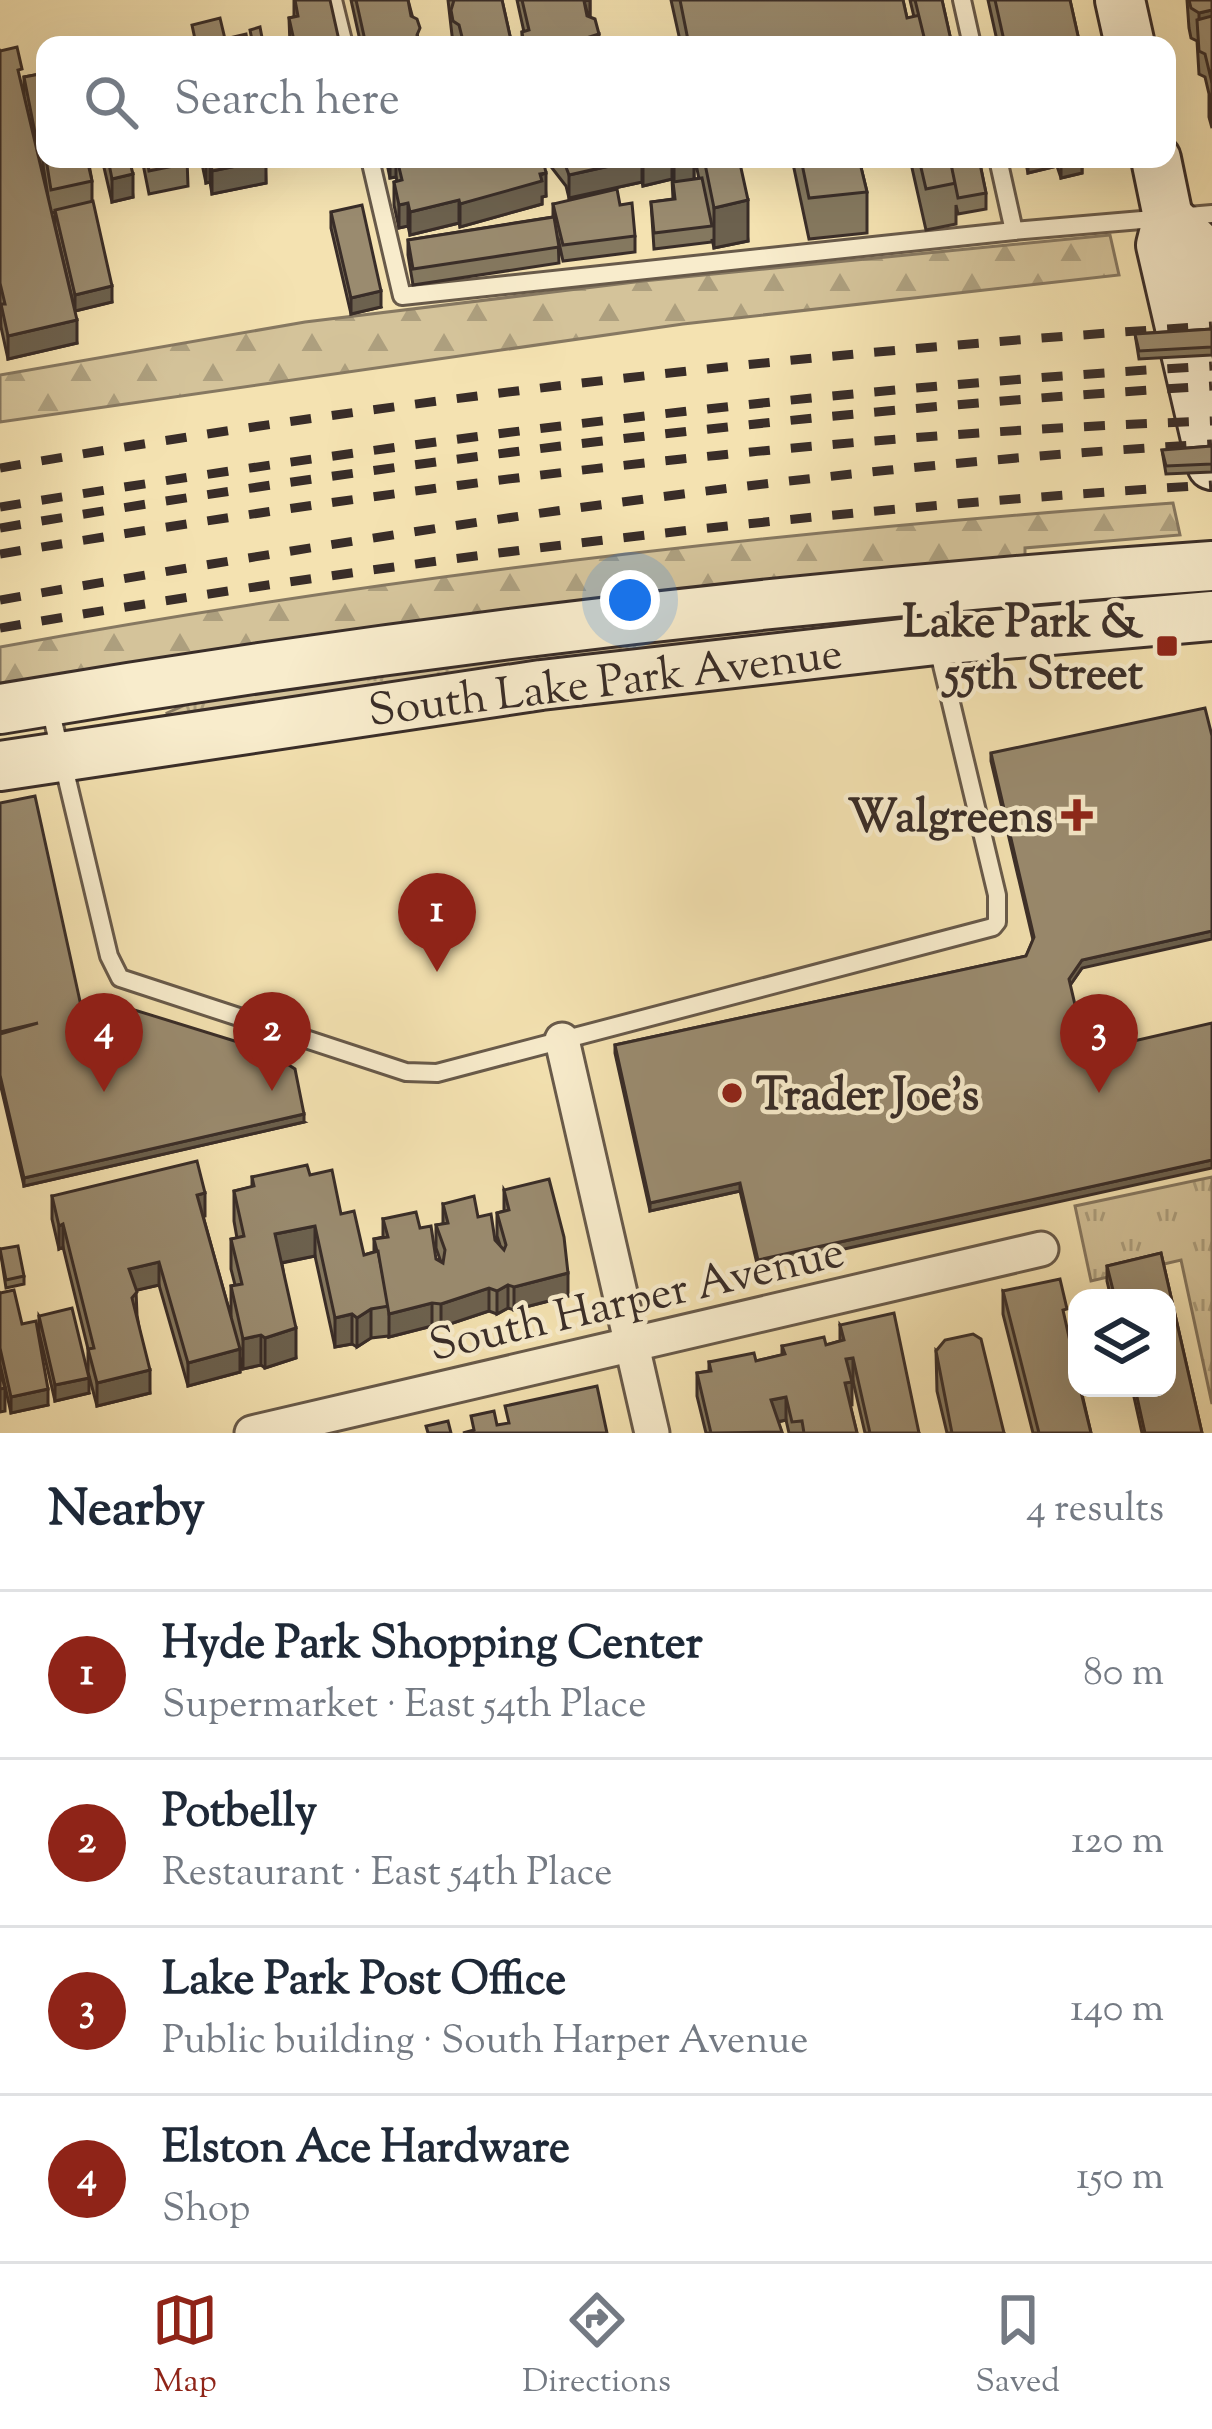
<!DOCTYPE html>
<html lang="en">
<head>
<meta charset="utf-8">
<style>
	body { margin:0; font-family:"Sorts Mill Goudy",serif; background:#f2f2f3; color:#1f2937 }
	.controls { position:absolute; right:36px; bottom:36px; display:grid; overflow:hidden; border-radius:24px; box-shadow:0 12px 48px #0002 }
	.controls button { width:108px; height:108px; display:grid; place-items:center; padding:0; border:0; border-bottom:3px solid #e0e1e3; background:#fff; color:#1f2937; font:60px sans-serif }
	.you { position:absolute; left:630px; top:600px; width:42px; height:42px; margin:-30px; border:9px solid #fff; border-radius:50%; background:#1a73e8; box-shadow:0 0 0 18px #1a73e833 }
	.badge { display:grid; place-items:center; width:78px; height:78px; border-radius:50%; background:#8f2418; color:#fff; font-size:39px; font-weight:700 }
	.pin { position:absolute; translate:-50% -99px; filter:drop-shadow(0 3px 6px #0008) }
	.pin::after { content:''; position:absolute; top:63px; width:42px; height:36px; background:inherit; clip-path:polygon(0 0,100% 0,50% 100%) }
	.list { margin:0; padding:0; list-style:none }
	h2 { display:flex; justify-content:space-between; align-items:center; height:156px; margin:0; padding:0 48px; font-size:51px }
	h2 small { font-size:39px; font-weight:400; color:#747a83 }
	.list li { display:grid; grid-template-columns:78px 1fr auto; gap:36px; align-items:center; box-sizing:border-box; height:168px; padding:0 48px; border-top:3px solid #e0e1e3 }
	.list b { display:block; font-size:45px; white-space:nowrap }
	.list p { margin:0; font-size:39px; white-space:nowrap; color:#747a83 }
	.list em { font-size:39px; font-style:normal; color:#747a83 }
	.icon { flex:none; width:66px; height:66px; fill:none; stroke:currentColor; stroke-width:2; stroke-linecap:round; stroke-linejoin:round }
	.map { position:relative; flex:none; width:1212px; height:1433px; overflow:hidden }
	.search { position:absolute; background:#fff; box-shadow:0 12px 48px #0002; left:36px; right:36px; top:36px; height:132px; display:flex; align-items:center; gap:30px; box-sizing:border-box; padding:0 42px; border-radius:24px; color:#747a83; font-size:45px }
	.sheet { height:828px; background:#fff }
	nav { display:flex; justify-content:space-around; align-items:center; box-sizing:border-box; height:168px; border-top:3px solid #e0e1e3; background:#fff; font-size:33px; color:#747a83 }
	nav a { display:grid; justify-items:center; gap:6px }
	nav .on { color:#8f2418 }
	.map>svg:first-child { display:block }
	.grass { fill:url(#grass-tufts); stroke:#867861; stroke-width:3 }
	.forest { fill:url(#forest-firs); stroke:#867861; stroke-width:3 }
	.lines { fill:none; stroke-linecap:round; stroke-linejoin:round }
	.service-casing { stroke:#685a4a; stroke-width:22 }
	.minor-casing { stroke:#685a4a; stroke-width:39 }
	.secondary-casing { stroke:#392d28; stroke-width:54 }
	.service { stroke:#f8eccc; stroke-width:16 }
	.minor { stroke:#f8eccc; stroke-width:33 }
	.secondary { stroke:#f8eccc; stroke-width:48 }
	.rail { stroke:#392d28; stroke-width:9; stroke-dasharray:21 21; stroke-linecap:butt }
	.wall { fill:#84785f; stroke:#392d28; stroke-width:3; fill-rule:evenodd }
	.shaded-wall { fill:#6c614e; stroke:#392d28; stroke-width:3 }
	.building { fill:#9a8b6f; stroke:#392d28; stroke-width:3 }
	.poi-dot { fill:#8f2418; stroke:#f8eccc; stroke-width:4.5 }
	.labels { text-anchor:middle; stroke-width:9; stroke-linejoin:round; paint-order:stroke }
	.poi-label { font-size:45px; font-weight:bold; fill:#392d28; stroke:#f8eccc; text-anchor:end }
	.street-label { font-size:45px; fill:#392d28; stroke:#f8eccc }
</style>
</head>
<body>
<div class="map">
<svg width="1212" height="1433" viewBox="0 0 1212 1433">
	<defs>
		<pattern id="grass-tufts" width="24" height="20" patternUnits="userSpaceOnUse" patternTransform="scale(3)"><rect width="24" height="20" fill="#d4c39a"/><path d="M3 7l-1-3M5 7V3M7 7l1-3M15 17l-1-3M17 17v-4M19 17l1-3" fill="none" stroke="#ad9f7e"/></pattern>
		<pattern id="forest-firs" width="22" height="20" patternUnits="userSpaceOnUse" patternTransform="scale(3)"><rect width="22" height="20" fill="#d4c39a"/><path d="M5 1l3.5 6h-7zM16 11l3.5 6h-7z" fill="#ad9f7e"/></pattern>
	</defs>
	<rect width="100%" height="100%" fill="#f4e2b1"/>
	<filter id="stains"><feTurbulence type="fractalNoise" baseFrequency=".00167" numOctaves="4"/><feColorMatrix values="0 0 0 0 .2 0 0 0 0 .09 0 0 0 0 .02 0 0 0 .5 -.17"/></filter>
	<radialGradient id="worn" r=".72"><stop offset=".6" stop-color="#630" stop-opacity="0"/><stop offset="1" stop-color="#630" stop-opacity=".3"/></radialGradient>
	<g class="grass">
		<path d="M884 612 890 623 169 719 167 713 199 699 422 665Z"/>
		<path d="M1212 1177V1404L1181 1260 1091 1281 1075 1206Z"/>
	</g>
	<g class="forest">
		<path d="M1110 235 1119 275 683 324 0 422V375L305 322 643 281Z"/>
		<path d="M1173 503 1180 535 1025 548V559L0 691V647C388 576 780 531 1173 503Z"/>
	</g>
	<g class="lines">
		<defs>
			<g id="service">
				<path d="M333 0 344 45"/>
				<path d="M962 0 972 45"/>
				<path d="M370 159 402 296 1014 231 1212 214"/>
				<path d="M998 159 1014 231"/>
				<path d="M49 704 109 956 120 978 406 1072 437 1073 993 927 997 922V895L925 594"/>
			</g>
			<g id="minor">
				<path d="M562 1040 652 1433"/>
				<path d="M252 1433 1041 1249"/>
			</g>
			<g id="secondary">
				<path d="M1120 0 1130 45"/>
				<path d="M1156 159 1168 217 1161 245 1212 465"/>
				<path d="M1168 217 1194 242 1212 318"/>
				<path d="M0 709C402 641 805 594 1212 566"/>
				<path d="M0 766 541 685 936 640 1212 616"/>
			</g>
		</defs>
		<use href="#service" class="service-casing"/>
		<use href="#minor" class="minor-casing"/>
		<use href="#secondary" class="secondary-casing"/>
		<use href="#service" class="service"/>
		<use href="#minor" class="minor"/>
		<use href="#secondary" class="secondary"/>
		<g class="rail">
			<path d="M0 468C401 398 805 352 1212 326"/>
			<path d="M0 507C402 441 805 390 1212 366"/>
			<path d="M0 528C402 460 805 411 1212 386"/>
			<path d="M0 554C401 487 805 435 1212 421"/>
			<path d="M0 600C402 530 805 467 1212 444"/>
			<path d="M0 628C402 559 805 510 1212 485"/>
		</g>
	</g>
	<g class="wall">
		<path d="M294 0 340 45H290L289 18 294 17Z"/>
		<path d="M351 0H408L420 45H361Z"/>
		<path d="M448 0H502L512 45 453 44Z"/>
		<path d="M517 0H590V17L599 45H522V32H524Z"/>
		<path d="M671 0H903L907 18 914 17 910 0H942L952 45H681Z"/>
		<path d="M988 0H1070L1080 45H998Z"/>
		<path d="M1187 0H1212V128L1209 117V94L1205 77 1199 74 1197 41 1191 38 1189 28Z"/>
		<path d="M0 51 22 88 24 96V77L45 73V159H88L92 181V202L112 302 75 311 55 226V212L51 213 77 343 8 359 1 327 0 306ZM40 165H43L49 203Z"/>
		<path d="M102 159H129L133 197 112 202Z"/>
		<path d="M142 159H187L188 186 149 194Z"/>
		<path d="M201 159H265L266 183 212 194 210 182 206 183Z"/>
		<path d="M386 159H543L546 196 542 197V204L460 227 459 223 410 235 408 226 399 228 394 205V182L397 181 396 177 390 178Z"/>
		<path d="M545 159H694V179H699L695 159H739L748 241 714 248 712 239V242L654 249 651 202 673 199 672 179 643 186 642 182 569 198 566 186Z"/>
		<path d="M792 159H859L867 192V233L809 239Z"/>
		<path d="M910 159H979L986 193V209L958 214 956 205V224L926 230Z"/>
		<path d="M1025 159H1088L1082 160V173L1061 178 1057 166 1028 173Z"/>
		<path d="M553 204 620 205 635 236V252L563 261 558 238 559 263 413 285 408 255V240L553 217Z"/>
		<path d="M331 212 381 307 351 314 331 228Z"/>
		<path d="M1212 329V355L1139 359 1135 334Z"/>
		<path d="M1212 446V472L1166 474 1162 450Z"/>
		<path d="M991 753 1082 968 1070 985 758 1268 740 1191 650 1211 615 1053V1045L1026 956 1033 940 991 761Z"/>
		<path d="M0 803 83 1015 304 1122 24 1186 0 1083Z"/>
		<path d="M310 1175 341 1214 364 1255 374 1252V1239L383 1237V1219L420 1228 436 1259 441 1262 436 1248V1225L443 1224V1204L478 1217 500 1245 497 1236V1213L504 1211V1190L568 1296 514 1310 508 1308 497 1314 489 1311 441 1327 432 1326 389 1337V1336L371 1338 357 1347 352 1344 335 1347 315 1256 282 1263 296 1358 265 1368 261 1365 243 1369 240 1357V1372L188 1386 159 1285 136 1290 137 1315 150 1393 97 1406 88 1372V1349L63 1247 59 1249 52 1219V1196L205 1216H203L231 1317V1286L235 1285 231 1269V1239L237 1238 234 1221V1191L252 1187V1177Z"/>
		<path d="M0 1249 24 1276V1284L6 1288Z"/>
		<path d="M1161 1253 1202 1433H1142L1132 1388H1167V1298H1111L1107 1281V1266Z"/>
		<path d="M1003 1291 1067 1329 1091 1433H1033L1003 1314Z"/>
		<path d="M0 1293 22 1324 48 1405 11 1413 0 1364Z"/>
		<path d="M39 1316 89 1393 55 1401 39 1332Z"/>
		<path d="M840 1325 919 1433H865L853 1381H852L850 1405 857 1433H789L786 1420 778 1422 782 1433H706L697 1396V1373L709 1371V1362L756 1361 782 1355V1346L826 1345 840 1341Z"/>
		<path d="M936 1351 1004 1433H947L937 1391Z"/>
	</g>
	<g class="shaded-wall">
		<path d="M590 0V23L584 1Z"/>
		<path d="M1212 10V39L1199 42V13Z"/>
		<path d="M599 34V45H583V39Z"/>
		<path d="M43 142V165L37 166V143Z"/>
		<path d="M210 159V182L206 183V160Z"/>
		<path d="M390 159H396V177L390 178Z"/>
		<path d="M642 159V182L569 198V175Z"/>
		<path d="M661 159H672V179L643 186V163Z"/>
		<path d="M1028 159H1057V166L1028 173Z"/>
		<path d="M1061 159H1088L1082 160V173L1061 178Z"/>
		<path d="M266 160V183L212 194V171Z"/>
		<path d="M694 161V184L674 189V166Z"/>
		<path d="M546 173V196L542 197V204L460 227V204Z"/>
		<path d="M133 174V197L112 202V179Z"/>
		<path d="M459 200V223L410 235V212Z"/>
		<path d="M748 200V241L714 248V208Z"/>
		<path d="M408 203V226L399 228V205Z"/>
		<path d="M112 286V302L75 311V295Z"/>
		<path d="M381 291V307L351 314V298Z"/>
		<path d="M77 320V343L8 359V336Z"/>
		<path d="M1212 931V939L1082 968 1069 987V979L1082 960Z"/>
		<path d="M304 1114V1122L24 1186V1178Z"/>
		<path d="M1212 1160V1168L758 1268V1260Z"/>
		<path d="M740 1183V1191L650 1211V1203Z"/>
		<path d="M205 1193V1216L197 1218V1195Z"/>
		<path d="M63 1224V1247L59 1249V1226Z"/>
		<path d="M315 1226V1256L275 1264V1234Z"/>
		<path d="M159 1262V1285L129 1292V1269Z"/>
		<path d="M568 1273V1296L514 1310V1287Z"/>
		<path d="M508 1285V1308L497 1314V1291Z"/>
		<path d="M489 1288V1311L441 1327V1304Z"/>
		<path d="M432 1303V1326L389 1337V1314Z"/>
		<path d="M371 1309V1338L357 1347V1318Z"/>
		<path d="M352 1314V1344L335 1347V1318Z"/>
		<path d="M296 1328V1358L265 1368V1338Z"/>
		<path d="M261 1335V1365L243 1369V1339Z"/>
		<path d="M240 1349V1372L188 1386V1363Z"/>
		<path d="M853 1358V1381L846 1382V1359Z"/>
		<path d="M150 1370V1393L97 1406V1383Z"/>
		<path d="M89 1378V1393L55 1401V1385Z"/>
		<path d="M852 1382V1405L845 1406V1383Z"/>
		<path d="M5 1388V1411L0 1412V1389Z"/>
		<path d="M48 1389V1405L11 1413V1397Z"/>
		<path d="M786 1397V1420L771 1423V1400Z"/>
	</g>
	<g class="building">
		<path d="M295 0H330L340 45H295L289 18 298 16Z"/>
		<path d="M356 0H408L411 16 417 19 420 28 417 35 418 45H366Z"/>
		<path d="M454 0H502L512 45H464L459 25 453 21 451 10Z"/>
		<path d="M522 0H589L584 1 587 16 595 19 599 34 583 39 584 45H524L522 32 529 30Z"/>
		<path d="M680 0H903L907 18 920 15 926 45H689Z"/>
		<path d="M915 0H942L952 45H926Z"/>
		<path d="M995 0H1070L1080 45H1005Z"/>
		<path d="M1189 0H1212V10L1199 13 1191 8Z"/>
		<path d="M1212 16V83L1205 54 1199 51 1197 20Z"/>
		<path d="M220 18 225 39 246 34 248 45H191L196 44 192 25Z"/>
		<path d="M260 27 263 43 283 38 284 45H253L250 30Z"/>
		<path d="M17 47 22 69 18 70 77 320 8 336 1 304H5L0 283V51Z"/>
		<path d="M45 73V153L43 142 37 143 24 77Z"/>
		<path d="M46 159H87L92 181 51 190Z"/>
		<path d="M108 159H129L133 174 112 179Z"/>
		<path d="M147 159H187L188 163 149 171Z"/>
		<path d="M210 159H265L266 160 212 171Z"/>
		<path d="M397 159H543L546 173 540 174 542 181 460 204 459 200 410 212 408 203 399 205 394 182 402 180Z"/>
		<path d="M563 159H640L569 175Z"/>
		<path d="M672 159H694V161L674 166Z"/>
		<path d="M704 159H739L748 200 714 208Z"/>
		<path d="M801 159H859L867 192 809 198Z"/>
		<path d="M919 159H950L956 183 926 189Z"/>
		<path d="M950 159H979L986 193 958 198Z"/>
		<path d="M702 178 712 226 654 233 651 202 675 199 673 182Z"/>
		<path d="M617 189 620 205 632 203 635 236 563 245 553 204Z"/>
		<path d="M93 201 112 286 75 295 55 210Z"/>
		<path d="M362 205 381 291 351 298 331 212Z"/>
		<path d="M554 217 559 247 413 269 408 240Z"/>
		<path d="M1212 329V347L1139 351 1135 334Z"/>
		<path d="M1212 446V464L1166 466 1162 450Z"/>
		<path d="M1205 708 1212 736V931L1082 960 1069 979 1086 1052 1212 1023V1160L758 1260 740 1183 650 1203 615 1045 1026 956 1034 937 991 753Z"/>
		<path d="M35 796 83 1015 112 1003 267 1051 295 1069 304 1114 24 1178 0 1075V1034L38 1023 0 1032V803Z"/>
		<path d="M197 1161 205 1193 197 1195 240 1349 188 1363 159 1262 129 1269 137 1292 132 1298 150 1370 97 1383 88 1349 94 1348 63 1224 59 1226 52 1196Z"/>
		<path d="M307 1165 310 1175 332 1170 341 1214 354 1211 364 1255 378 1251 389 1306 371 1309 357 1318 352 1314 335 1318 315 1226 275 1234 296 1328 265 1338 261 1335 243 1339 231 1286 242 1284 231 1239 244 1236 234 1191 254 1186 252 1177Z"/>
		<path d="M549 1179 564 1237 568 1273 514 1287 508 1285 497 1291 489 1288 441 1304 432 1303 389 1314 378 1251H377L374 1239 388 1237 383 1219 416 1212 420 1228 431 1226 436 1259 443 1263 445 1250 436 1225 448 1223 443 1204 474 1196 478 1217 491 1214 495 1240 504 1250 506 1245 497 1213 509 1210 504 1190Z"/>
		<path d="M18 1246 24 1276 6 1280 0 1249Z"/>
		<path d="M1161 1253 1202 1433H1145L1135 1388H1167V1298H1115L1107 1266Z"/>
		<path d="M1060 1279 1067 1309 1063 1310 1077 1373V1388H1080L1091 1433H1039L1003 1291Z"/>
		<path d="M14 1290 22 1324 36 1321 48 1389 11 1397 0 1348V1293Z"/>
		<path d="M72 1308 89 1378 55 1385 39 1316Z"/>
		<path d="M894 1313 919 1433H870L853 1358 846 1359 852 1382 845 1383 857 1433H804L802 1421 792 1422 786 1397 771 1400 782 1432 711 1433 697 1373 711 1371 709 1362 754 1353 756 1361 785 1354 782 1346 824 1337 826 1345 844 1340 840 1325Z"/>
		<path d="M973 1334 981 1339 1004 1433H952L936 1351 945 1340Z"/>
		<path d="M0 1370 5 1388 0 1389Z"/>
		<path d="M597 1386 607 1433H463L474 1430 471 1416 494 1411 497 1425 509 1423 505 1406Z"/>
		<path d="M448 1421 451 1433H428L426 1426Z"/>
	</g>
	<g class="poi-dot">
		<rect x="1155" y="634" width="24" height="24" rx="6"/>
		<path d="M1071 797h12v12h12v12h-12v12h-12v-12h-12v-12h12z"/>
		<circle cx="732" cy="1093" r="12"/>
	</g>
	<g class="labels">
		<g class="poi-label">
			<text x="1143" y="636">Lake Park &amp;<tspan x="1143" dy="52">55th Street</tspan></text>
			<text x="1053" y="831">Walgreens</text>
			<text x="756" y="1109" text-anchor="start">Trader Joe's</text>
		</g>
		<g class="street-label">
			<text transform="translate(605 680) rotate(-7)" y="16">South Lake Park Avenue</text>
			<text transform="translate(636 1297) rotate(-13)" y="16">South Harper Avenue</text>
		</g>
	</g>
	<rect width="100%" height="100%" filter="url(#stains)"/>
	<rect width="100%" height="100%" fill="url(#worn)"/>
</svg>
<div class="controls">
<button><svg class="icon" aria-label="layers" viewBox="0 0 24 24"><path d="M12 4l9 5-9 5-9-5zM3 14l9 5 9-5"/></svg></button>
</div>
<div class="you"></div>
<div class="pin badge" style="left:437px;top:972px">1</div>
<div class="pin badge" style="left:272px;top:1091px">2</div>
<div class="pin badge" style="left:1099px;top:1093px">3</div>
<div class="pin badge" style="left:104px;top:1092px">4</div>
<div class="search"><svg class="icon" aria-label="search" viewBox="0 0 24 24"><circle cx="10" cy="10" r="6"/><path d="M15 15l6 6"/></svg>Search here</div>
</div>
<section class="sheet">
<h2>Nearby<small>4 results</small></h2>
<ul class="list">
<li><span class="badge">1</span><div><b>Hyde Park Shopping Center</b><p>Supermarket · East 54th Place</p></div><em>80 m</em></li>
<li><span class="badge">2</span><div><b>Potbelly</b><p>Restaurant · East 54th Place</p></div><em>120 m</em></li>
<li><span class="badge">3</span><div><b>Lake Park Post Office</b><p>Public building · South Harper Avenue</p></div><em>140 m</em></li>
<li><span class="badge">4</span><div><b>Elston Ace Hardware</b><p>Shop</p></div><em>150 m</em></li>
</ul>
</section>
<nav>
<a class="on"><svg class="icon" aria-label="map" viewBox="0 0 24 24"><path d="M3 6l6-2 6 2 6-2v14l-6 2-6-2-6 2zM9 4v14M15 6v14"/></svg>Map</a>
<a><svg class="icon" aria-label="directions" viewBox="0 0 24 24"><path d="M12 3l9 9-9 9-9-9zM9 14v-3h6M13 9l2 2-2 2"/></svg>Directions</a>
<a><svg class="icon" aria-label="saved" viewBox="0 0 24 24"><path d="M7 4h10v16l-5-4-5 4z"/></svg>Saved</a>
</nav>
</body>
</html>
